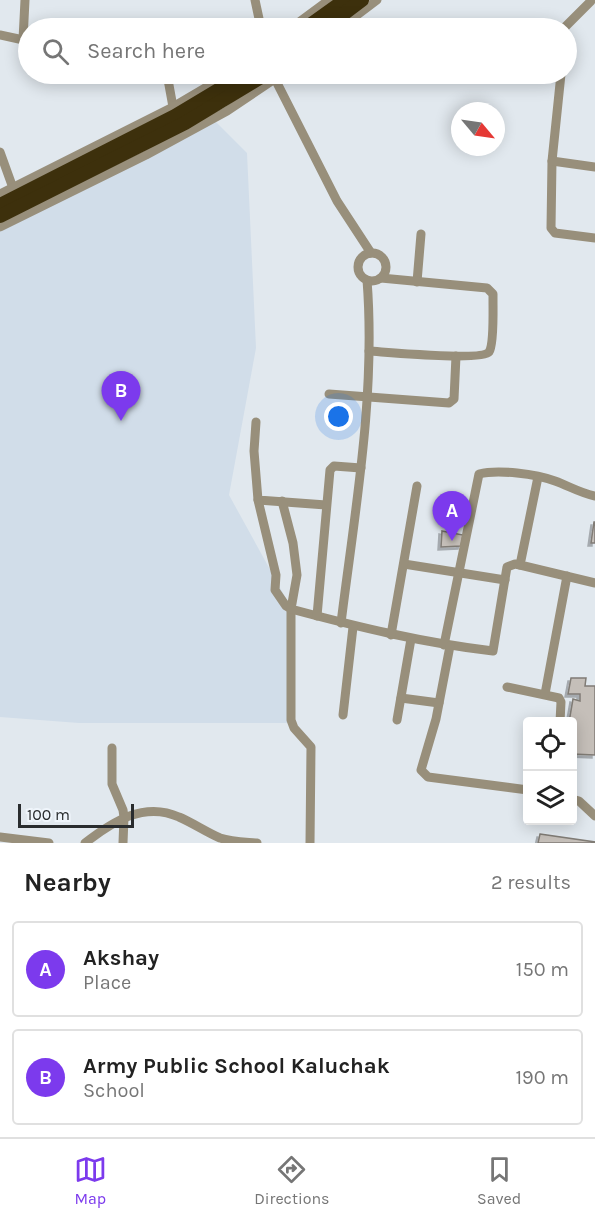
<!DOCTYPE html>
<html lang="en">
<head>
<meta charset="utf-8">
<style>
	body { margin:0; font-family:Karla,sans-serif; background:#f2f2f2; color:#222 }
	.controls { position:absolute; right:18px; bottom:18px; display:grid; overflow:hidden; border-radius:6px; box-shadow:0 3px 15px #0003 }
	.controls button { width:54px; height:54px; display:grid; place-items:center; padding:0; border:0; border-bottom:2px solid #e0e0e0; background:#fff; color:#222; font:30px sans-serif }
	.compass { position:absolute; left:451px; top:102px; width:54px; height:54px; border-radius:50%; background:#fff; box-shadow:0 3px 15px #0003; rotate:119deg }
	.scale { position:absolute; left:18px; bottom:15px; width:116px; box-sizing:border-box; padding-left:6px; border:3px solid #292c2e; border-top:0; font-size:16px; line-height:21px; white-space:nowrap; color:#292c2e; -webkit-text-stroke:4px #eff5fb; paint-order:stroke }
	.you { position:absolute; left:339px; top:417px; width:21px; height:21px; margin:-15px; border:4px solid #fff; border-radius:50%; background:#1a73e8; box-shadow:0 0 0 9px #1a73e833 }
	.badge { display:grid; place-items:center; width:39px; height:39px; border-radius:50%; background:#7c3aed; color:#fff; font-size:20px; font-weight:700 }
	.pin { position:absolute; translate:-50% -50px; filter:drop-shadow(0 2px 3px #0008) }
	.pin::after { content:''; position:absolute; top:32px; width:21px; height:18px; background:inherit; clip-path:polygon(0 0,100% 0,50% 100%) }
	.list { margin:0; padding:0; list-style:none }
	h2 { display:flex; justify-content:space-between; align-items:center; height:78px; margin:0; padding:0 24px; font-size:26px }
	h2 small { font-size:20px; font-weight:400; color:#767676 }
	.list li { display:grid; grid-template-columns:39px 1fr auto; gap:18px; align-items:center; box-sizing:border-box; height:96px; margin:0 12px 12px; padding:0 12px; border:2px solid #e0e0e0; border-radius:6px }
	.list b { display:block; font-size:22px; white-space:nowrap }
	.list p { margin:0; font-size:20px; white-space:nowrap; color:#767676 }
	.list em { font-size:20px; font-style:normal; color:#767676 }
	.icon { flex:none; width:33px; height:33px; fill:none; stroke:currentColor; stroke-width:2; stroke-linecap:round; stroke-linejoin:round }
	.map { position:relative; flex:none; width:595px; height:843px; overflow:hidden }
	.search { position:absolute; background:#fff; box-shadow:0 3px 15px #0003; left:18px; right:18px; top:18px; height:66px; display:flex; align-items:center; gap:15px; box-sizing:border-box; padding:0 21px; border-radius:33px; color:#767676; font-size:22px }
	.sheet { height:294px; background:#fff }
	nav { display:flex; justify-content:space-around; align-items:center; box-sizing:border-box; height:84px; border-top:2px solid #e0e0e0; background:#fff; font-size:16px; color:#767676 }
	nav a { display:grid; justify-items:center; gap:3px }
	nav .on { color:#7c3aed }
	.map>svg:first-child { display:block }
	.built { fill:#d1dde9 }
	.building { fill:#c5bfb9; stroke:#807b75; stroke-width:1.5; filter:url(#shadow) }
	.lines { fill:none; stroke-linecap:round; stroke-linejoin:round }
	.minor { stroke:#988f7b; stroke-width:9 }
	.highway { stroke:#3d300c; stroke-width:14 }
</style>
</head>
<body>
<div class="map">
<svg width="595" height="843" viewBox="0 0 595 843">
	<defs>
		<filter id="shadow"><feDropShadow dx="-3" dy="3" stdDeviation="0" flood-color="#0004"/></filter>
	</defs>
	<rect width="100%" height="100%" fill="#e1e8ee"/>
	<path class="built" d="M209 115 247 153 256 348 229 495 289 604 287 723H79L0 717V225Z"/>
	<g class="building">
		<path d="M594 522H595V543H591Z"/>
		<path d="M442 531 463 535 461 546 441 547Z"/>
		<path d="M571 678H586L585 686H595V755L572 754V722H569L573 699 580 701V694H568Z"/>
		<path d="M540 834 595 842V843H538Z"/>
	</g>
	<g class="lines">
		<g class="minor">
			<path d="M255 0 261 28"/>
			<path d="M291 28 329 0"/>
			<path d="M340 28 377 0"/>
			<path d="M564 28 591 1"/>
			<path d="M0 35 28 41"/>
			<path d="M23 40 25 0"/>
			<path d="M167 74 173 107"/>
			<path d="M561 74 552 161 551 228 555 233 595 238"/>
			<path d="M275 79 337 201 371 253"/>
			<path d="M0 152 13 188"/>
			<path d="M552 161 595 167"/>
			<path d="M0 194 173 107 229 74"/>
			<path d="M0 227 146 155 227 111 282 74"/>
			<circle cx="372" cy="267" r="14"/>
			<path d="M417 282 421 234"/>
			<path d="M369 351C386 352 482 361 489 352 494 345 493 311 493 301V294L487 288 381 278"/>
			<path d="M329 394 449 403 454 399 456 356"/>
			<path d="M256 422 254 451 258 500 326 505"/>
			<path d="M538 477 520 565 595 583"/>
			<path d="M258 500 276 575 275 590 286 606 291 609V720L294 728 311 747 310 843"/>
			<path d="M282 501 293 543 297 575 291 609C358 627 424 643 493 651L507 567 515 564 520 565"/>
			<path d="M404 564 505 580"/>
			<path d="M317 616 330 470 334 466 361 468"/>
			<path d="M341 623C355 510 376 395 367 280"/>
			<path d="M391 635 417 486"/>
			<path d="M444 645 479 474C498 469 536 474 555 481 569 486 580 493 595 496"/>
			<path d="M450 646 436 719 421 770 428 777 528 790"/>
			<path d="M507 687 559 698 561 702 560 722"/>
			<path d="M545 694 567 576"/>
			<path d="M401 698 439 703"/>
			<path d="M343 715 353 627"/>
			<path d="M397 720 411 639"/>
			<path d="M112 748V784L123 810 124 817 123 843"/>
			<path d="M572 799 579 801 595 816"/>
			<path d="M0 837 49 843"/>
			<path d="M85 843C112 822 144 801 179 817 193 823 206 832 220 838 232 842 246 842 257 843"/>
		</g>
		<g class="highway">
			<path d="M306 28 345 0"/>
			<path d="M325 28 362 0"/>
			<path d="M0 205 175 116 245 74"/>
			<path d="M0 216 185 123 266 74"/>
		</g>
	</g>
</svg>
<div class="controls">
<button><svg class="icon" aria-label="locate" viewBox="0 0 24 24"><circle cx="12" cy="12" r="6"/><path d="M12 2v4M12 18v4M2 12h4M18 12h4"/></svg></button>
<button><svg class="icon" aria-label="layers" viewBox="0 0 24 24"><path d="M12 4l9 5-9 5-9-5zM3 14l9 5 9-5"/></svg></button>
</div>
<svg class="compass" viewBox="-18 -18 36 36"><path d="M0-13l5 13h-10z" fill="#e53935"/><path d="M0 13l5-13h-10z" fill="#767676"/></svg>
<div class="scale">100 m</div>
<div class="you"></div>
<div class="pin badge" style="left:452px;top:541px">A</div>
<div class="pin badge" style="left:121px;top:421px">B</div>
<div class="search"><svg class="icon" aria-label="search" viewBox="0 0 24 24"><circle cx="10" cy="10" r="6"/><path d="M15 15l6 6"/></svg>Search here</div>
</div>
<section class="sheet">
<h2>Nearby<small>2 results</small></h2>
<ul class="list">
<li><span class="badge">A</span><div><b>Akshay</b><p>Place</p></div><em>150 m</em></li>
<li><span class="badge">B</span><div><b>Army Public School Kaluchak</b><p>School</p></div><em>190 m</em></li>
</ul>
</section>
<nav>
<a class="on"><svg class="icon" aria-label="map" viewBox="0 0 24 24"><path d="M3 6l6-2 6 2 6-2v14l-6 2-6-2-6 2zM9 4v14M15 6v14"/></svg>Map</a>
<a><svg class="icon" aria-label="directions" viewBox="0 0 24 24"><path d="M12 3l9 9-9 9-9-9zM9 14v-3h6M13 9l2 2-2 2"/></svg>Directions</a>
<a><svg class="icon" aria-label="saved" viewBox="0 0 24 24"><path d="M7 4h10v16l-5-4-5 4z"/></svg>Saved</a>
</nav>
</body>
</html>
